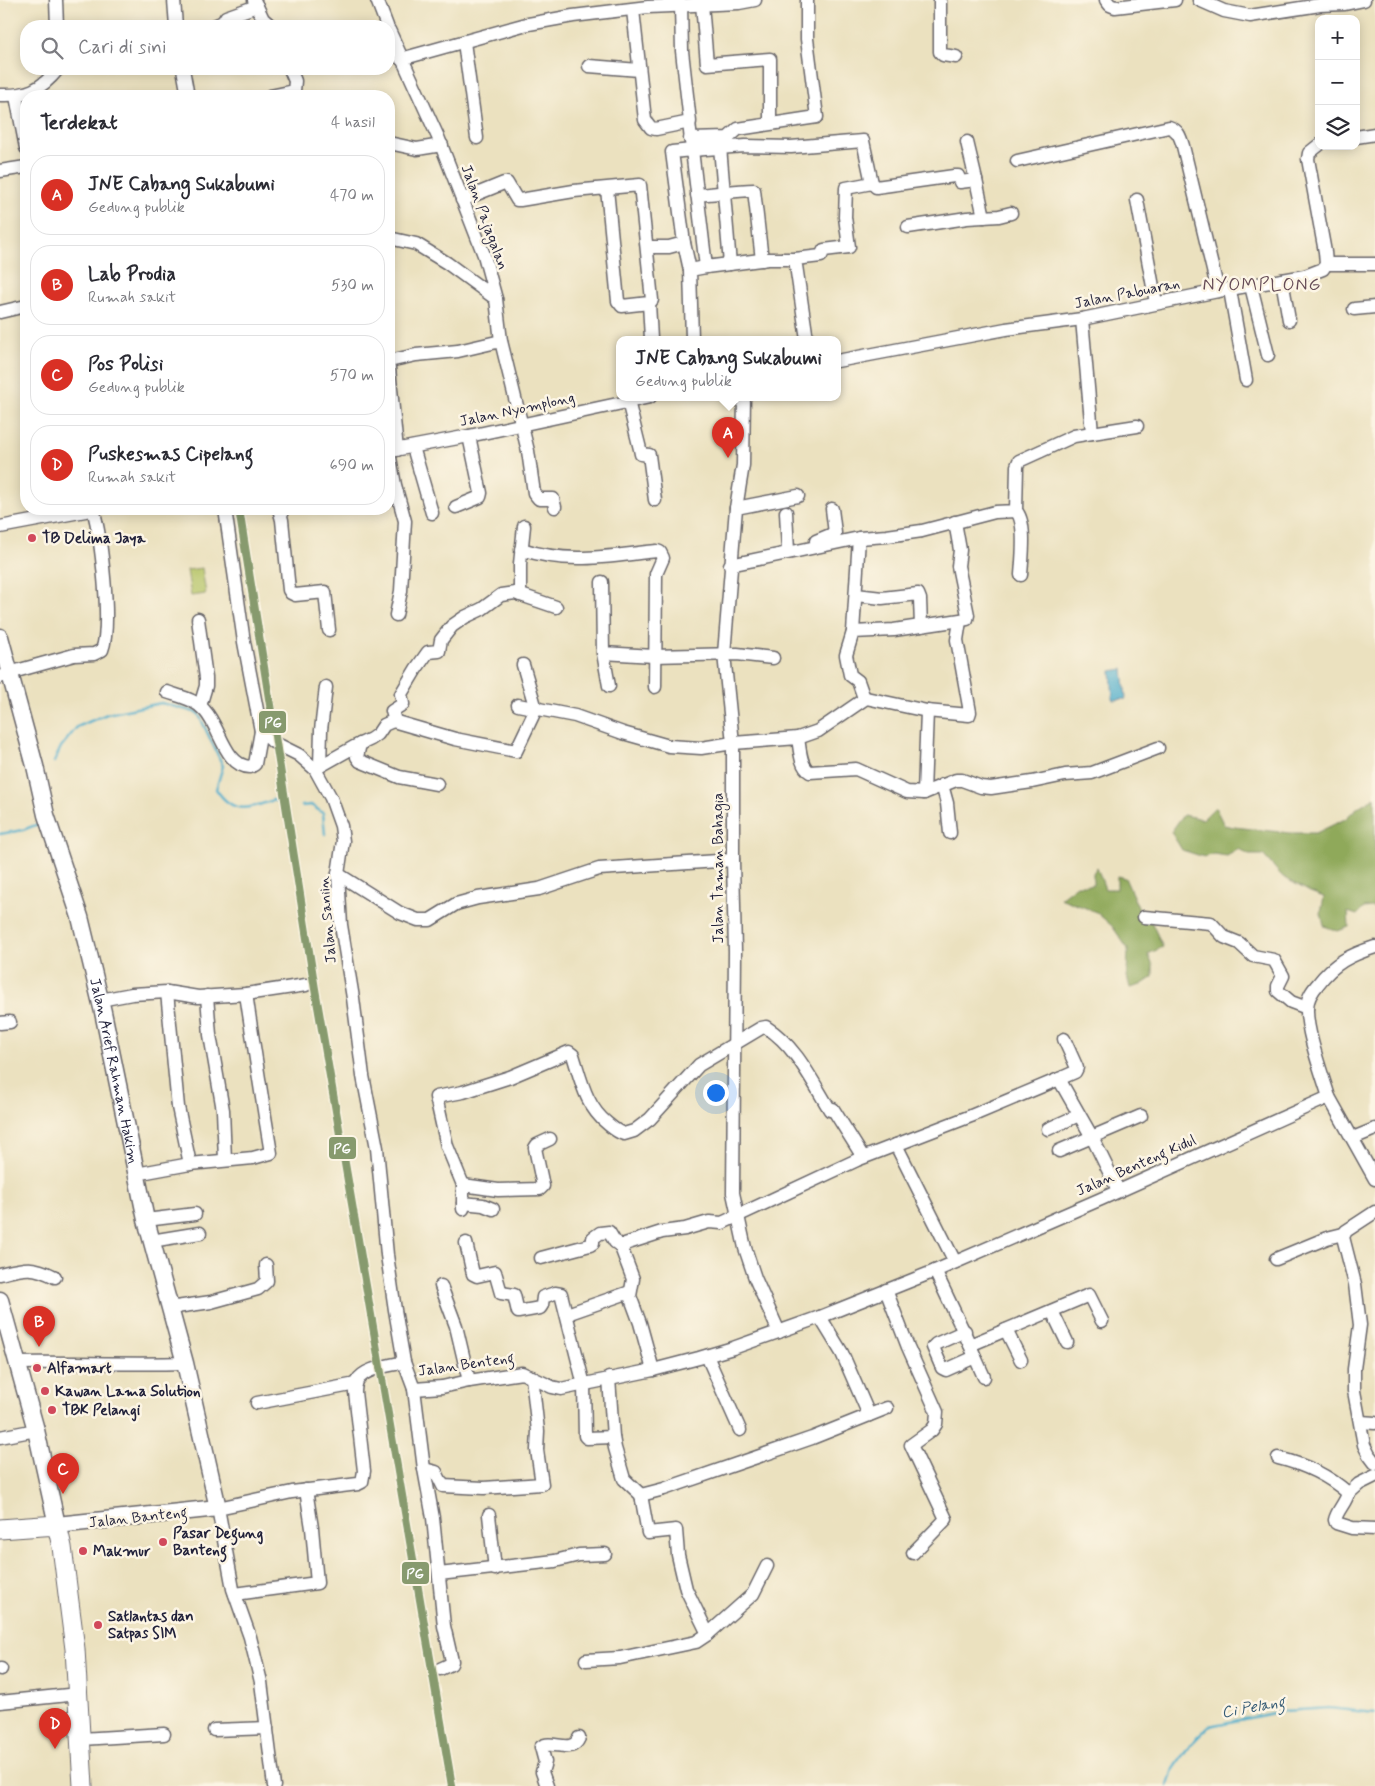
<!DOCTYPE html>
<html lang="id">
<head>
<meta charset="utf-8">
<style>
	body { margin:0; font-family:Mynerve,sans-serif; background:#f2f2f3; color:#2b2b33 }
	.controls { position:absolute; right:15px; top:15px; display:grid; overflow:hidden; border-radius:10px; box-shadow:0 2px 12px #0003 }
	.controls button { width:45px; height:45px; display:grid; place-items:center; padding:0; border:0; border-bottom:1px solid #e1e1e2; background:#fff; color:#2b2b33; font:25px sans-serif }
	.you { position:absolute; left:715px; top:1092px; width:18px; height:18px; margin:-12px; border:4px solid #fff; border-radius:50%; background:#1a73e8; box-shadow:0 0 0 8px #1a73e833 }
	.badge { display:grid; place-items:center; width:32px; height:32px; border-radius:50%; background:#d93025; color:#fff; font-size:16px; font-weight:700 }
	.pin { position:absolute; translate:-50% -41px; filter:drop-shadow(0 1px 2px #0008) }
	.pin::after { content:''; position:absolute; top:26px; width:18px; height:15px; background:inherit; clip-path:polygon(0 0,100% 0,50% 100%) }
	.popup { position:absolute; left:616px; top:336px; width:225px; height:65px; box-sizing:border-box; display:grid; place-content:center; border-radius:10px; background:#fff; filter:drop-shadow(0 1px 4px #0005); font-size:16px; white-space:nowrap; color:#7c7c81 }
	.popup b { font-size:19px; color:#2b2b33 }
	.popup::after { content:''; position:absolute; left:50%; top:100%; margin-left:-10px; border:10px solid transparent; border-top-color:#fff }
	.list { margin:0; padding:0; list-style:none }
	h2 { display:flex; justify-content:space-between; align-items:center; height:65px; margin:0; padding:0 20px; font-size:21px }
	h2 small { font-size:16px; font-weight:400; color:#7c7c81 }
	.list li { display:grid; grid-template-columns:32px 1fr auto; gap:15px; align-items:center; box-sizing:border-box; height:80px; margin:0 10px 10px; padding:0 10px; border:1px solid #e1e1e2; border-radius:20px }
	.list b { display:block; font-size:19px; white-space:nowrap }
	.list p { margin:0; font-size:16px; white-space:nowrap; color:#7c7c81 }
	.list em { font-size:16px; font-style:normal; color:#7c7c81 }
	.icon { flex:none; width:28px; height:28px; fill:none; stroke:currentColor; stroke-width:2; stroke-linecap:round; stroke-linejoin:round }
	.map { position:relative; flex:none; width:1375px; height:1786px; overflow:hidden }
	.search { position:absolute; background:#fff; box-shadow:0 2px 12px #0003; left:20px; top:20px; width:375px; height:55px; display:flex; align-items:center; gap:12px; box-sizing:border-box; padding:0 18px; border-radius:20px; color:#7c7c81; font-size:19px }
	.panel { position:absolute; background:#fff; box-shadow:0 2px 12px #0003; left:20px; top:90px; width:375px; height:425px; border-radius:20px }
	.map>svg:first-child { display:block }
	.green { fill:#b4c365; stroke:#6b7250 }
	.forest { fill:#8fa95a; stroke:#58664a }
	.water { fill:#4bacca; stroke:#366782 }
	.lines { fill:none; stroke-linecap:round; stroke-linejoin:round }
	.stream { stroke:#4bacca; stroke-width:2.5 }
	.minor-casing { stroke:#686569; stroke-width:15 }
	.major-casing { stroke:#686569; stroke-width:19 }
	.highway-casing { stroke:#686569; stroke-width:21 }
	.minor { stroke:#fff; stroke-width:12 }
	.major { stroke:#fff; stroke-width:16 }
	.highway { stroke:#fff; stroke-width:19 }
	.rail-1-casing { stroke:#fcf5e5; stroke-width:11 }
	.rail-1 { stroke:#879a6e; stroke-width:8 }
	.poi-dot { fill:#d1495b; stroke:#fcf5e5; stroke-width:2 }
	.labels { text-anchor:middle; stroke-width:5; stroke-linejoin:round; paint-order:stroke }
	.street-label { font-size:15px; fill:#22223b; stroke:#fcf5e5 }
	.poi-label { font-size:15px; font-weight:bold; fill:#22223b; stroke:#fcf5e5; text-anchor:start }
	.water-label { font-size:16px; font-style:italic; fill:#325974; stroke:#fcf5e5 }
	.quarter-label { font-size:18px; letter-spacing:1px; fill:#654b56; stroke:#fcf5e5 }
	.line-badge { stroke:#fcf5e5; stroke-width:2 }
	.badge-label { font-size:14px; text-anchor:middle; font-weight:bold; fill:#fff }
</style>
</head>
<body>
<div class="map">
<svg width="1375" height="1786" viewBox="0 0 1375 1786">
	<rect width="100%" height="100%" fill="#fcf5e5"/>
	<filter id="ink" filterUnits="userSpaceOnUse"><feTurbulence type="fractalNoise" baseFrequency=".02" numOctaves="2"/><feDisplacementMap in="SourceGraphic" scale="10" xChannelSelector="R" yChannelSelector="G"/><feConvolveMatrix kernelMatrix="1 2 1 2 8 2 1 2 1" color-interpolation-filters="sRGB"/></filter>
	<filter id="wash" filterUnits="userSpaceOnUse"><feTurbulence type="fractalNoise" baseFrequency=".0096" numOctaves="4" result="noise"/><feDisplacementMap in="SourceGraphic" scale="20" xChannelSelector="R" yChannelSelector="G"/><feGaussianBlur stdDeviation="1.12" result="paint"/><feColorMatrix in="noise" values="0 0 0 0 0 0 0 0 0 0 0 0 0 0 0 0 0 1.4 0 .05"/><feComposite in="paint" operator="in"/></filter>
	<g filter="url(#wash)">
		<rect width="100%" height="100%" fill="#ebe1bf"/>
		<path class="green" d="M202 568 206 594 191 596 187 570Z"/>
		<g class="forest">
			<path d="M1375 797V909L1372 907 1364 908 1357 915 1348 912 1349 927 1338 931 1324 926 1321 913 1324 897 1310 892 1283 877 1263 855H1249L1239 849 1227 856 1214 854 1204 857 1182 850 1171 832 1183 815 1203 819 1215 807 1224 825 1234 827 1290 833H1316L1345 819 1358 807Z"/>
			<path d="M1097 867 1105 889H1117V876L1125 878 1145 923 1151 921 1163 947 1148 954 1153 966V977L1141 985 1130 988 1127 976 1128 949 1112 926 1096 912 1060 898 1077 885H1093V873Z"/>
		</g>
		<path class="water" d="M1123 669 1126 699 1113 700 1111 671Z"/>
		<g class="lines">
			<g class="stream">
				<path d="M54 762 61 747 77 727 107 714 161 703 198 713 223 766 216 789C233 815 248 809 273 800L276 801"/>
				<path d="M302 806 311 805 323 813 325 834"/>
				<path d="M0 834 23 830 38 824"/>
				<path d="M1168 1786 1172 1772 1191 1744 1209 1726 1284 1711 1329 1708 1375 1713"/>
			</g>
		</g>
	</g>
	<g filter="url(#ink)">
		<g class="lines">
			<defs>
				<g id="minor">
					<path d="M56 0 57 26"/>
					<path d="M174 0 176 26"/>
					<path d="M254 0 263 19 271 26"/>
					<path d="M377 0 387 26"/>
					<path d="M940 0V52L943 55 956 57"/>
					<path d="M1106 0 1110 5 1115 7 1175 0"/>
					<path d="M1199 0 1224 11 1250 16 1320 5 1345 4 1364 0"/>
					<path d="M702 4 707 64 770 59V123"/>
					<path d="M633 10 645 120 651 128 656 129 690 122 682 51 681 5"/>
					<path d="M214 26 223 22 226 17 257 6"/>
					<path d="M389 30 438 137 484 255 496 299 501 341 528 451 534 493 539 499H553L555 507"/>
					<path d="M464 42 477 138"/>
					<path d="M401 59 523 25 573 16 648 7 739 3 755 0"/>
					<path d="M589 66 639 70"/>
					<path d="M183 69 188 96"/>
					<path d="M0 95C27 96 41 90 58 69"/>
					<path d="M16 96 26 148"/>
					<path d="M270 96 294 91 295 81 290 69"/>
					<path d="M689 122 692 150 745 146 791 147 863 141 872 183 846 188 845 217 849 247 824 250 821 256 795 259 807 339"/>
					<path d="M1356 137 1375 134"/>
					<path d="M690 139 728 138 738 129 817 117 807 39V0"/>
					<path d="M967 142 976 180"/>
					<path d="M389 143 417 149 442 145"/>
					<path d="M720 147 730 264"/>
					<path d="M1017 161 1169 127C1178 130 1180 136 1183 146L1218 291"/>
					<path d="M0 171 26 167"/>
					<path d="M872 183 876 187 954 176H958L960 182 976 180 984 217"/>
					<path d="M697 195C716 194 735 190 754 190L762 260"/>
					<path d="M462 200 504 183H507L517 200H520L574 191 640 185 652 300 649 303 622 306 618 301 607 189"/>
					<path d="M1137 200 1156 303"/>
					<path d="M908 227 967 218 999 216 1011 213"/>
					<path d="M389 238 416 244 447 263 496 299"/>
					<path d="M684 243 690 270"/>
					<path d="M648 247H669L684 243 672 152 692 150 706 267 768 259H795"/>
					<path d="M1326 264H1375"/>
					<path d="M1282 280 1289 320"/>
					<path d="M1251 286 1268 355"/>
					<path d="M1230 290 1246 380"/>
					<path d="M649 303 651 339"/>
					<path d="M1354 309 1375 307"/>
					<path d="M0 312 26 306"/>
					<path d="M692 339 690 270 706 267"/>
					<path d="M389 361 416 355 458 351 501 341"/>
					<path d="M837 361 1006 329 1082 319 1218 291 1305 276 1323 269 1326 264 1325 252 1308 159 1309 153 1319 145"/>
					<path d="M389 368 397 450"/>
					<path d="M744 397 743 465 736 508 724 654 733 743V860L735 952 733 1193 745 1248 755 1278 779 1332"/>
					<path d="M628 401 640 449 641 454 649 455 655 500"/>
					<path d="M1092 433 1137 426"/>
					<path d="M413 447 432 513"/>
					<path d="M389 451 469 436 650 397"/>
					<path d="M389 452 395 485 405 521 401 591 396 615"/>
					<path d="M456 507 480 497 481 493 469 436"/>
					<path d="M736 508 798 496"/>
					<path d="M225 509 244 642 261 731 273 742 299 755 315 769 331 798 341 826 343 841 338 874 341 925 353 998 363 1076 377 1148 387 1255 395 1310 404 1362 414 1389 442 1387 469 1381 522 1373 552 1387 561 1389 653 1370 699 1358 733 1348 820 1317 935 1271 1101 1199 1329 1097C1322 1074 1306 1031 1307 1008 1307 998 1312 991 1318 984 1334 963 1350 955 1375 947"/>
					<path d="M279 509 282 520 289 590 291 593 295 595 325 592 329 630"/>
					<path d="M1016 511C1027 522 1022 559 1021 575"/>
					<path d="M786 512 788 551"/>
					<path d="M0 527 96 509"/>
					<path d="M859 538 853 632 846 655 850 675 858 681 864 698"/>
					<path d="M816 541 835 533 832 509"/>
					<path d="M521 549C570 565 608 556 657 551L660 552 663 558 656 574 655 687"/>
					<path d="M730 565 859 538 887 536 922 531 995 512 1016 511 1017 466 1019 461 1074 436 1092 433 1082 319"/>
					<path d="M602 582 603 653 654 656 737 654 773 658"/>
					<path d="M520 595V564L524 526"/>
					<path d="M856 595 882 598 918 594 920 599 921 626"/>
					<path d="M198 619 206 678V686L200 706"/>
					<path d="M853 632 894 630 967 619 968 615 958 566 960 550 955 522"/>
					<path d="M603 653 609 686"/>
					<path d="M0 677 9 673 74 655 94 654 102 650C112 625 101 536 93 509"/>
					<path d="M167 692C181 697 195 699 205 711 220 727 225 766 250 767L255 764 261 731"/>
					<path d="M518 705 575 716 623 733 669 746 701 748 733 743 798 738C800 749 800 766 810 772L856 769 907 792 924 793 956 780H962L981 787 991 788 1032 782 1065 775 1092 773 1158 748"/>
					<path d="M393 721 455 739 516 751 536 709 523 665"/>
					<path d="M798 738 818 731 866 698 927 711 969 715 970 712 957 640 960 621"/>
					<path d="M360 744 357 757 360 761 399 777 437 784"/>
					<path d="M320 766 321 730 326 687"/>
					<path d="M315 769 354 747 371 739 378 734 384 725 393 721 394 718 392 711 403 704 401 694 416 669 428 652 439 651 441 640 452 626 465 617 482 609 501 595 515 593 556 607"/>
					<path d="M942 785 947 803 950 833"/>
					<path d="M924 793 927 711"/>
					<path d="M338 874 400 913 418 920H430L456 904 478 898 539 889 599 869 733 860"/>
					<path d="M1144 917 1211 923 1224 937 1239 943 1253 956 1274 960 1283 976 1278 986V991L1291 1002 1307 1008"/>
					<path d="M167 992 178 1107 190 1164"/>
					<path d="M207 996 210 1035 223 1110 225 1160"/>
					<path d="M100 1000 132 994 167 992 198 997 246 994 306 985"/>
					<path d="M0 1023 10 1022"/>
					<path d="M1059 1079 1075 1072 1077 1068 1064 1039"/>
					<path d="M1329 1097 1375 1179"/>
					<path d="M1048 1129 1079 1115"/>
					<path d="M1353 1138 1375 1129"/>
					<path d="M896 1145 955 1262"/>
					<path d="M1059 1151 1141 1116"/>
					<path d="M136 1174 190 1164 253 1158 271 1153C262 1100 254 1047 246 994"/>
					<path d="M463 1185 498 1190 540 1189 543 1186 535 1148 537 1145 550 1139"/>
					<path d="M463 1203 483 1205 493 1209"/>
					<path d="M463 1209V1185L447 1146 436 1097 463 1092 510 1077 569 1052 573 1055C581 1080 586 1107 608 1124 613 1128 617 1132 624 1134L634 1131 650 1119 699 1065 761 1028 766 1027C796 1046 812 1081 830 1110L833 1109 863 1157"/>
					<path d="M1375 1212 1346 1231 1343 1237 1355 1284 1360 1325 1354 1369V1391L1364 1445 1369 1455 1375 1463"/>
					<path d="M146 1220 195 1214"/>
					<path d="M151 1241 200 1233"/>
					<path d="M466 1243 473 1274 477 1276 495 1272 501 1293 514 1295 518 1312 540 1308 542 1305 543 1297 555 1293 561 1294 584 1385 585 1436 587 1438 613 1437"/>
					<path d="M541 1258 590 1245 593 1243V1238L600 1233 609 1232 615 1242 622 1247"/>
					<path d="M1276 1259 1327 1238 1343 1234"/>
					<path d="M935 1271 970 1345 1089 1295 1102 1321"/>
					<path d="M0 1274C24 1268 32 1265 55 1277"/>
					<path d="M441 1286 456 1326 469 1381"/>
					<path d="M886 1290 908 1347 937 1412 936 1424 932 1430 911 1445 946 1519 913 1553"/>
					<path d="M169 1308 211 1302 258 1289 267 1281 266 1265"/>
					<path d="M1052 1311 1067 1342"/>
					<path d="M567 1314 630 1292"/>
					<path d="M820 1317 842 1353 869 1415"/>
					<path d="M1006 1330 1021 1360"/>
					<path d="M965 1331 936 1344 933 1347 942 1368 946 1370 975 1357 970 1345"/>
					<path d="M707 1356 740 1430"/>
					<path d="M975 1357 984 1377"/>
					<path d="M17 1363C73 1362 129 1365 185 1363"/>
					<path d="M653 1370 640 1323 630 1296 633 1279 622 1250 625 1244 662 1232 685 1229 709 1222 722 1223 857 1160 971 1116 1059 1079 1092 1137 1118 1190"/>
					<path d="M609 1378 613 1437 615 1448 624 1479 641 1495 648 1533 676 1530 678 1555 686 1589 708 1634"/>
					<path d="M414 1389 424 1469 433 1518 444 1626 452 1661 451 1664 440 1669"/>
					<path d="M257 1403 356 1384"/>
					<path d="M1361 1422 1375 1423"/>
					<path d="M0 1437 36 1430"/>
					<path d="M1278 1458C1303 1464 1329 1476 1348 1493 1346 1503 1337 1510 1335 1520L1336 1523 1352 1528 1375 1529"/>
					<path d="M424 1469 436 1472 443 1486 484 1488 542 1484 537 1450 538 1431 532 1377"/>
					<path d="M1348 1494 1359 1484 1375 1476"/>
					<path d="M641 1495 664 1489 812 1438 887 1408"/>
					<path d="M489 1515 495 1569"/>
					<path d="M439 1574 555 1561 579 1555 605 1554"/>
					<path d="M235 1594 317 1583 312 1528 306 1490"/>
					<path d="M586 1660 620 1658 696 1642 708 1634 753 1594 767 1566"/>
					<path d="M0 1669H1"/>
					<path d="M0 1702 78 1694"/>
					<path d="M214 1730 267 1728"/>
					<path d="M81 1739 164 1734"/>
					<path d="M274 1786 261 1682 250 1637 233 1589 218 1508 292 1492 358 1484 362 1482 364 1471 355 1392C355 1388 355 1385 357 1381 365 1367 391 1366 404 1362"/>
					<path d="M547 1786 542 1772 545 1762 541 1747C552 1739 572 1755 579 1738"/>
				</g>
				<g id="major">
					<path id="s1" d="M0 637 35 766 46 815 80 917 103 1012 146 1220 185 1363 218 1508 57 1525 36 1430 0 1300"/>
				</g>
				<path id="highway" d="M0 1529 57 1525 62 1547 75 1649 83 1786"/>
			</defs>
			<use href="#minor" class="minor-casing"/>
			<use href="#major" class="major-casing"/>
			<use href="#highway" class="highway-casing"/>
			<use href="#minor" class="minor"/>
			<use href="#major" class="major"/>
			<use href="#highway" class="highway"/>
			<defs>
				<path id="rail-1" d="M239 509 315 989 452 1786"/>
			</defs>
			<use href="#rail-1" class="rail-1-casing"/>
			<use href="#rail-1" class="rail-1"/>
		</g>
	</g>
	<g class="poi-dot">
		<circle cx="32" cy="538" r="5"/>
		<circle cx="37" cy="1368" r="5"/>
		<circle cx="45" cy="1391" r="5"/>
		<circle cx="52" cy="1410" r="5"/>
		<circle cx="163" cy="1542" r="5"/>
		<circle cx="83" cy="1551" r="5"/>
		<circle cx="98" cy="1625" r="5"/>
	</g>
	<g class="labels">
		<g class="street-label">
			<text transform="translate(485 217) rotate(70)" y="5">Jalan Pajagalan</text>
			<text transform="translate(1127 293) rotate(-11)" y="5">Jalan Pabuaran</text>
			<text transform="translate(517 409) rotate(-12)" y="5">Jalan Nyomplong</text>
			<text transform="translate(718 868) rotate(-90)" y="5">Jalan Taman Bahagia</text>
			<text transform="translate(327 920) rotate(-95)" y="5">Jalan Saniin</text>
			<text dy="5" stroke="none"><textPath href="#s1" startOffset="449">Jalan Arief Rahman Hakim</textPath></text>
			<text transform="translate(1136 1165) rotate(-24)" y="5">Jalan Benteng Kidul</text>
			<text transform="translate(466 1364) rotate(-8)" y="5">Jalan Benteng</text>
			<text transform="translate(138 1517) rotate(-6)" y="5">Jalan Banteng</text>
		</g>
		<g class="poi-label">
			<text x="42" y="543">TB Delima Jaya</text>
			<text x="47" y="1373">Alfamart</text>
			<text x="55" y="1396">Kawan Lama Solution</text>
			<text x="62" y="1415">TBK Pelangi</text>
			<text x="173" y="1538">Pasar Degung<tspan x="173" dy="17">Banteng</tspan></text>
			<text x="93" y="1556">Makmur</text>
			<text x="108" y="1621">Satlantas dan<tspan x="108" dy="17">Satpas SIM</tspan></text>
		</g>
		<g class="water-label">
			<text transform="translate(1253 1706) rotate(-10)" y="6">Ci Pelang</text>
		</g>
		<g class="quarter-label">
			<text x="1262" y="290">NYOMPLONG</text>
		</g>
	</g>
	<g class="line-badge">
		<rect x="258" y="710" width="29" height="24" rx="5" fill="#879a6e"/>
		<rect x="328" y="1136" width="29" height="24" rx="5" fill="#879a6e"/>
		<rect x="401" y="1561" width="29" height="24" rx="5" fill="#879a6e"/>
	</g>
	<g class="badge-label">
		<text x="273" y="727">PG</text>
		<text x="342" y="1153">PG</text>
		<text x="415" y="1578">PG</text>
	</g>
</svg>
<div class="controls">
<button>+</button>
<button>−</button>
<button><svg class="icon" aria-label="layers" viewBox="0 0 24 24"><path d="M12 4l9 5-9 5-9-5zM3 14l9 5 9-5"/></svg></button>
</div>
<div class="you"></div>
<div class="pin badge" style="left:728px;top:458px">A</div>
<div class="popup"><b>JNE Cabang Sukabumi</b>Gedung publik</div>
<div class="pin badge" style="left:39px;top:1347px">B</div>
<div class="pin badge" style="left:63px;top:1494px">C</div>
<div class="pin badge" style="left:55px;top:1749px">D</div>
<div class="search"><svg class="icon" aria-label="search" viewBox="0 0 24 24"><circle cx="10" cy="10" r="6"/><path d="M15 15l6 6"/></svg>Cari di sini</div>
<section class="panel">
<h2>Terdekat<small>4 hasil</small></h2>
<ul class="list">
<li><span class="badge">A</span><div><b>JNE Cabang Sukabumi</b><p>Gedung publik</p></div><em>470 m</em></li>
<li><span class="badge">B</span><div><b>Lab Prodia</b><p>Rumah sakit</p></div><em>530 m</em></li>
<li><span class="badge">C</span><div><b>Pos Polisi</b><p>Gedung publik</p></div><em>570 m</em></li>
<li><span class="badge">D</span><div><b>Puskesmas Cipelang</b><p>Rumah sakit</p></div><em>690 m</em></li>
</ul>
</section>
</div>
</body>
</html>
